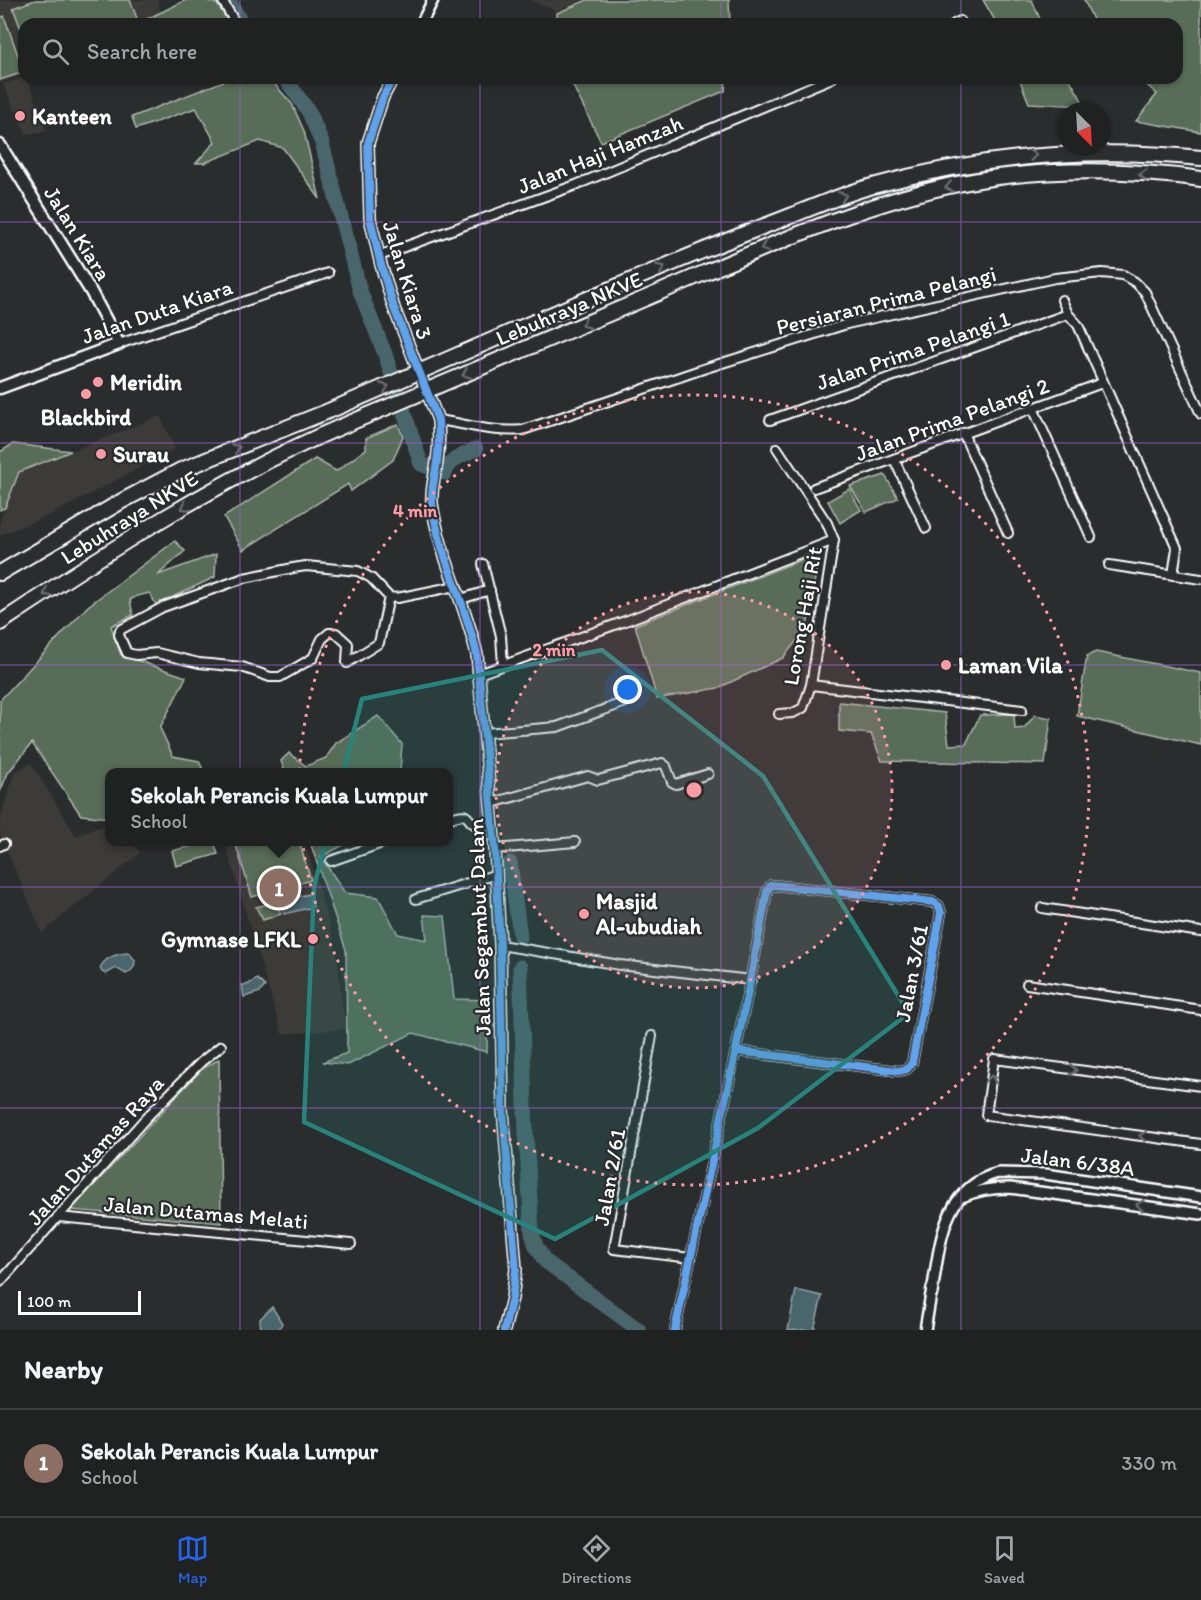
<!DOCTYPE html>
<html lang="en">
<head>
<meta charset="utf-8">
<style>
	body { margin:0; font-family:Itim,sans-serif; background:#282a2a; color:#f1f3f6 }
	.compass { position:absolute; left:1057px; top:102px; width:54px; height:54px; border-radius:50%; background:#202222; box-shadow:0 2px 4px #0004; rotate:156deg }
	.scale { position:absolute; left:18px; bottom:15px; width:123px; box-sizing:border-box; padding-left:6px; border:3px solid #fff; border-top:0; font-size:16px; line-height:21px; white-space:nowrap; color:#fff; -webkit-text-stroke:4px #2a2d2e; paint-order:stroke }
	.you { position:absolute; left:628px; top:690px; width:21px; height:21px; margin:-15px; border:4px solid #fff; border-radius:50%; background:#1a73e8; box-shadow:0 0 0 9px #1a73e833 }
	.badge { display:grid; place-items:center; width:39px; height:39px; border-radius:50%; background:#2563eb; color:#fff; font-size:20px; font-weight:700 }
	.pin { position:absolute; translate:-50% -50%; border:3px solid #fff; box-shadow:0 2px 6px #0006 }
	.popup { position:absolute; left:105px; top:768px; width:348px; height:78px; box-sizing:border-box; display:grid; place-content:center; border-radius:12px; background:#202222; filter:drop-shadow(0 2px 4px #0005); font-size:20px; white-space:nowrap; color:#a2a4a5 }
	.popup b { font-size:22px; color:#f1f3f6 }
	.popup::after { content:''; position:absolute; left:50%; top:100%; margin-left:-12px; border:12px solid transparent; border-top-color:#202222 }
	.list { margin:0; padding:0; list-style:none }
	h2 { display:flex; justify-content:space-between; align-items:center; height:78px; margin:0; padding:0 24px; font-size:26px }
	h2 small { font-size:20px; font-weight:400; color:#a2a4a5 }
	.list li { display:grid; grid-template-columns:39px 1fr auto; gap:18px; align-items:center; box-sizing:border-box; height:108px; padding:0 24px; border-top:2px solid #3d3f40 }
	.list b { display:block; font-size:22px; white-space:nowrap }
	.list p { margin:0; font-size:20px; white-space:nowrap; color:#a2a4a5 }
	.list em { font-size:20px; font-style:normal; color:#a2a4a5 }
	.icon { flex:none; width:33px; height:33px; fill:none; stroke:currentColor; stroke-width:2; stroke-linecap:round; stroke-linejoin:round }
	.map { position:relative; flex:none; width:1201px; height:1330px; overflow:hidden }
	.search { position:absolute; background:#202222; box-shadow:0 2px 4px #0004; left:18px; right:18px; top:18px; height:66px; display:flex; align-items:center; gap:15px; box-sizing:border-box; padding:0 21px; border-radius:18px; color:#a2a4a5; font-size:22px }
	.sheet { height:186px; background:#202222 }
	nav { display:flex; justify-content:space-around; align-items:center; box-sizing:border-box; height:84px; border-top:2px solid #3d3f40; background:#202222; font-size:16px; color:#a2a4a5 }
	nav a { display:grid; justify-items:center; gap:3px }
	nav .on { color:#2563eb }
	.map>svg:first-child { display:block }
	.built { fill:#3e3b39 }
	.green { fill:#586d58; stroke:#acb6ac; stroke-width:1.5 }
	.water { fill:#49666d; stroke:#92a3a7; stroke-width:1.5 }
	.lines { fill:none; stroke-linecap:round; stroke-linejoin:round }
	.river { stroke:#49666d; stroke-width:15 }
	.minor-casing { stroke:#fff; stroke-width:12 }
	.tertiary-casing { stroke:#fff; stroke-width:14 }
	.secondary-casing { stroke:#fff; stroke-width:15 }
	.motorway-casing { stroke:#fff; stroke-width:18 }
	.minor { stroke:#2a2d2e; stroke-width:8 }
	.tertiary { stroke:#2a2d2e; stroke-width:9 }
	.secondary { stroke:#2a2d2e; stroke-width:10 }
	.motorway { stroke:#2a2d2e; stroke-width:14 }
	.motorway-bridge-casing { stroke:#fff; stroke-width:18; stroke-linecap:butt }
	.motorway-bridge { stroke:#2a2d2e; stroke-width:14 }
	.cycleway-casing { stroke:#2a2d2e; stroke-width:11 }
	.cycleway { stroke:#60a3ed; stroke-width:8 }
	.oneway { stroke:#6a6c6d }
	.marked { fill:#27847c; fill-opacity:0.2; stroke:#27847c; stroke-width:4.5; stroke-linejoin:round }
	.grid { fill:none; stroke:#9c61cf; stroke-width:1.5; stroke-opacity:0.55 }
	.ring { fill:none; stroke:#ff9aa2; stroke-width:3; stroke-dasharray:3 6 }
	.poi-dot { fill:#ff9aa2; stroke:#2a2d2e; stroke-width:2 }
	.labels { text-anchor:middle; stroke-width:4.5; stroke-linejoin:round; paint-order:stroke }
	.poi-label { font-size:22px; font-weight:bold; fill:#fff; stroke:#2a2d2e; text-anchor:start }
	.street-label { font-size:22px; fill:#fff; stroke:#2a2d2e }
	.centre { fill:#ff9aa2; stroke:#2a2d2e; stroke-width:3 }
	.ring-label { font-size:18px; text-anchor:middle; font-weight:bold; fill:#ff9aa2; stroke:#2a2d2e; stroke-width:4.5; stroke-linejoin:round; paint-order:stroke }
</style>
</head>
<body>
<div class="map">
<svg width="1201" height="1330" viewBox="0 0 1201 1330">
	<rect width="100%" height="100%" fill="#2a2d2e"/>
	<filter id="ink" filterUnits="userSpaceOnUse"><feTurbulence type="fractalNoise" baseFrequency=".0167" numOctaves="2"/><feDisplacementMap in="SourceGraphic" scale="12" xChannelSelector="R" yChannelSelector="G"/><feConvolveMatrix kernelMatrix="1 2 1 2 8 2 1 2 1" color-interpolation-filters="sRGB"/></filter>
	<g filter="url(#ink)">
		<g class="built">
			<path d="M0 0H158L162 23 24 24V74L0 83Z"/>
			<path d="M530 0H582L557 11Z"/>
			<path d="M24 77 27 78 47 131 26 134 3 84Z"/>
			<path d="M160 416 175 449 52 514 0 535V521L19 472Z"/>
			<path d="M31 763 76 836 109 823 110 842H132L140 853 42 933 0 834V820L14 773Z"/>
			<path d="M225 842H305L336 948 345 1029 282 1034Z"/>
		</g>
		<g class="green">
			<path d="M35 0H130L139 24H24V37L13 8Z"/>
			<path d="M186 0H205L217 4 230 24H144L143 21Z"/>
			<path d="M587 0H729L730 24H557V13Z"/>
			<path d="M983 0H1032L1042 24H997Z"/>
			<path d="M1084 0H1201V132L1136 121 1157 94 1139 78H1177V24H1095Z"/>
			<path d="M4 16 24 72 0 80V18Z"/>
			<path d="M225 78H269L292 104 304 131 320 199 283 148 260 141 204 163H196L215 142 196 108 136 129 132 117 224 81Z"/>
			<path d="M569 78H726L725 91 601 142Z"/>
			<path d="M1019 78H1069L1085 106 1029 103Z"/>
			<path d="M398 424 403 436 393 460 351 491 348 484 243 550 224 517 315 459 336 471 366 449V438Z"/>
			<path d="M13 444 71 451 19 472 5 508 0 510V452Z"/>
			<path d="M885 475 898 498 866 512 850 486Z"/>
			<path d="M849 489 861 510 840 523 828 501Z"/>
			<path d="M175 541 185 551 158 575 216 554 215 577 156 605 150 593 137 596 130 600 133 615 111 626 121 655 186 677 160 728 173 756 199 761 204 772H110L109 818 81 815 32 743 8 773 0 792V700L88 606Z"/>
			<path d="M819 553 807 628 783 658 718 688 657 699 635 625Z"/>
			<path d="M1096 652 1201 673V745L1077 716 1087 656Z"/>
			<path d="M839 702 945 713 949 745 966 744 980 715 1014 714 1015 729 1024 728 1035 715 1051 718 1045 764 882 761 871 734 839 731Z"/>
			<path d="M378 716 402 744 400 772H285L281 761 289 753 306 766 326 758 336 743Z"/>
			<path d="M206 842H214L218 854 176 866 172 851Z"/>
			<path d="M235 842H299L311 880 252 897Z"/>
			<path d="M310 842H349L321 857 345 893 378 897 398 934 427 940 424 915 445 916 454 999 488 1000 487 1052 413 1033 348 1065 323 1062 347 1053 346 950Z"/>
			<path d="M276 902 281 914 263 920 256 907Z"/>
			<path d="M219 1059 221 1223 71 1210 201 1070Z"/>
		</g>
		<g class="water">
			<path d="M310 894 313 907 284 914 281 900Z"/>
			<path d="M129 953 135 960C135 967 133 970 126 974L116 968 106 974 102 972 100 968C106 956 117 954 129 953Z"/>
			<path d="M257 979 265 986 260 992 244 997 242 985H247Z"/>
			<path d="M796 1290 822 1296 814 1330H788Z"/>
			<path d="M272 1307 282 1323 279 1330H261L260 1319Z"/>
		</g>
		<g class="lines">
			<g class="river">
				<path d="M229 0 242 24"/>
				<path d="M285 78 309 112 322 143 360 291 385 354 421 464 445 473C450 459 463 455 476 449"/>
				<path d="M510 863 520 936"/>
				<path d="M520 967 526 1133 532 1233 536 1246 545 1261 639 1330"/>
			</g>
			<defs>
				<g id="minor">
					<path d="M222 0 236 24"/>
					<path d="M954 24 960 21"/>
					<path d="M379 256 576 185 832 78"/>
					<path d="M1062 300 1068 314 1078 325 1177 548 1173 575"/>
					<path d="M119 344 328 273"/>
					<path d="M1033 408 1091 537"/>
					<path d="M438 420C467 424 493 433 523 430L703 369 847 324 1055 278 1102 273 1123 275 1135 282 1145 292 1201 414"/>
					<path d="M770 420 1068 314"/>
					<path d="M963 433 1008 533"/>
					<path d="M777 448 827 523 834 540 811 685 803 708 793 713 779 714"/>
					<path d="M894 459 926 528"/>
					<path d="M814 488 1102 383"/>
					<path d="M483 564 501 636 503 665"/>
					<path d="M1109 565 1201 579"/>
					<path d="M389 597 379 643 347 663 348 644 336 633H329L322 639 313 658 280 677H270L242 667 199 663 157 653 136 655 127 653 119 635 120 630 163 607 244 578 293 568 306 566 358 571 371 578 389 597 397 598 456 586"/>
					<path d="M461 599 490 590"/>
					<path d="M479 674 628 620 834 540"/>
					<path d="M811 685 1022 710"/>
					<path d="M485 733 557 727 625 702"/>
					<path d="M492 803 588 776 598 780 662 763 666 766 672 782 676 784 708 774"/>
					<path d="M448 819C474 809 463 821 478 826 483 827 489 825 493 825"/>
					<path d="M0 846 4 844"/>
					<path d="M495 849 575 842"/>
					<path d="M331 861 385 842"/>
					<path d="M416 899 497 874"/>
					<path d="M1042 908 1201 932"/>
					<path d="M500 945 620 965 751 980"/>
					<path d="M1027 984 1201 1010"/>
					<path d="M652 1036 614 1249 691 1258"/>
					<path d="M1201 1086 994 1059 986 1115 1201 1144"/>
					<path d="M58 1217 351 1244"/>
					<path d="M0 1282 145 1119 201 1062 221 1046"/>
					<path d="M675 1330C706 1184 741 1038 767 891L771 885 783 886 933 902 939 906 941 913 912 1063 907 1069 899 1071 736 1051"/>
				</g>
				<g id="tertiary">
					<path d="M421 24 433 0"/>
					<path d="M393 78 383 97 368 143 370 218 381 265 394 308 438 420C439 434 439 448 437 462 435 476 431 488 432 503 439 556 466 603 477 655L495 849 500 945 503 1110 516 1269 512 1298 504 1330"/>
					<path d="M962 1197C977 1190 993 1188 1010 1188L1201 1214"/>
					<path d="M932 1293C940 1245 942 1188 998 1173L1045 1174 1201 1197"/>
					<path d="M925 1330 932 1288"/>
				</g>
				<path id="secondary" d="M0 145 90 290 119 344 0 388"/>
				<g id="motorway">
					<path d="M511 332C596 295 680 259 767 225 800 213 834 197 869 187 979 156 1087 146 1201 158"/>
					<path d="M520 351C581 325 643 300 704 273 793 236 883 196 979 180 1050 168 1130 169 1201 179"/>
					<path d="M0 573 122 501 181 470 331 410"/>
					<path d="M0 623C108 551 219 479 338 428"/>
				</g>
			</defs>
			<use href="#minor" class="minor-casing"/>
			<use href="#tertiary" class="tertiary-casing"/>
			<use href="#secondary" class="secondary-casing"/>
			<use href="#motorway" class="motorway-casing"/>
			<use href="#minor" class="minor"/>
			<use href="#tertiary" class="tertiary"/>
			<use href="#secondary" class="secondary"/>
			<use href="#motorway" class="motorway"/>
			<defs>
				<g id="motorway-bridge">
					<path d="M331 410 511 332"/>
					<path d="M338 428 520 351"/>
				</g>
			</defs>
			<use href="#motorway-bridge" class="motorway-bridge-casing"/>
			<use href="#motorway-bridge" class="motorway-bridge"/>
			<defs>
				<g id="cycleway">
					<path d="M393 78 383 97 368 143 370 218 381 265 394 308 438 420C439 434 439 448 437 462 435 476 431 488 432 503 439 556 466 603 477 655L495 849 500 945 503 1110 516 1269 512 1298 504 1330"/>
					<path d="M675 1330C706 1184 741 1038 767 891L771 885 783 886 933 902 939 906 941 913 912 1063 907 1069 899 1071 736 1051"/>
				</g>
			</defs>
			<use href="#cycleway" class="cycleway-casing"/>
			<use href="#cycleway" class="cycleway"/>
		</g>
		<defs><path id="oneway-chevron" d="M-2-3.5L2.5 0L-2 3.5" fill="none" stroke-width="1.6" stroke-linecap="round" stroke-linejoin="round" transform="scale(1.5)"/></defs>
		<g class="oneway">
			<use href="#oneway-chevron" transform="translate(1033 155) rotate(-7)"/>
			<use href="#oneway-chevron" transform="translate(1143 175) rotate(-177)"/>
			<use href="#oneway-chevron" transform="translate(949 187) rotate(168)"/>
			<use href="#oneway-chevron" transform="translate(843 196) rotate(-20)"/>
			<use href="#oneway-chevron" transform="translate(764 248) rotate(158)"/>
			<use href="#oneway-chevron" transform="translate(661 268) rotate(-23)"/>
			<use href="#oneway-chevron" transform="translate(585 324) rotate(157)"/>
			<use href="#oneway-chevron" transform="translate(466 374) rotate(157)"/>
			<use href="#oneway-chevron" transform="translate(385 387) rotate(-23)"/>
			<use href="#oneway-chevron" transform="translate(236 448) rotate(-22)"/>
			<use href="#oneway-chevron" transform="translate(185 507) rotate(150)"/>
			<use href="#oneway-chevron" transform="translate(47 593) rotate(148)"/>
			<use href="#oneway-chevron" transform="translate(1073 1070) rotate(7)"/>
			<use href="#oneway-chevron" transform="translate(991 1079) rotate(-81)"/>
			<use href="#oneway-chevron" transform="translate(1143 1136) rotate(-172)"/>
			<use href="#oneway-chevron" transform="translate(1140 1205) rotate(-172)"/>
		</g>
	</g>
	<path class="marked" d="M602 650 763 776 909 1013 758 1128 555 1239 304 1122 314 887 362 699Z"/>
	<path class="grid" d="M240 0V24M480 0V24M721 0V24M961 0V24M240 78V1330M480 78V1330M721 78V1330M961 78V1330M0 222H1201M0 443H1201M0 665H1201M0 887H1201M0 1108H1201"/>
	<circle cx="694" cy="790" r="198" fill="#ff9aa2" fill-opacity=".12"/>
	<g class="ring">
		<circle cx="694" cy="790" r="198"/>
		<circle cx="694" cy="790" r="395"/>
	</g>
	<g class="poi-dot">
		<circle cx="20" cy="116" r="6"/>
		<circle cx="98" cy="382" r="6"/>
		<circle cx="86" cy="394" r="6"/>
		<circle cx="101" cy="454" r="6"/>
		<circle cx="946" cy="665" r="6"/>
		<circle cx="584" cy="914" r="6"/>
		<circle cx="313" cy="939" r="6"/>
	</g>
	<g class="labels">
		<g class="poi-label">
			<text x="32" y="124">Kanteen</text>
			<text x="110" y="390">Meridin</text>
			<text x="86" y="425" text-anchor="middle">Blackbird</text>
			<text x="113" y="462">Surau</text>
			<text x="958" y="673">Laman Vila</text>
			<text x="596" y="909">Masjid<tspan x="596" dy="25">Al-ubudiah</tspan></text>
			<text x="301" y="947" text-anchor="end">Gymnase LFKL</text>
		</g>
		<g class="street-label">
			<text transform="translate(600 154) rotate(-22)" y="8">Jalan Haji Hamzah</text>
			<text transform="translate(78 233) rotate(58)" y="8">Jalan Kiara</text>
			<text transform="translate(408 280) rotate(73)" y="8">Jalan Kiara 3</text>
			<text transform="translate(886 300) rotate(-14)" y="8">Persiaran Prima Pelangi</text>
			<text transform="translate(569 308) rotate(-23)" y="8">Lebuhraya NKVE</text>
			<text transform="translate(157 311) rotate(-19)" y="8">Jalan Duta Kiara</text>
			<text transform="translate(913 350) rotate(-19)" y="8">Jalan Prima Pelangi 1</text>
			<text transform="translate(952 419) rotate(-20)" y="8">Jalan Prima Pelangi 2</text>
			<text transform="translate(129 517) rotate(-32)" y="8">Lebuhraya NKVE</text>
			<text transform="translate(802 616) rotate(-80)" y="8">Lorong Haji Rit</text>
			<text transform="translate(479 927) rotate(-92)" y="8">Jalan Segambut Dalam</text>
			<text transform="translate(911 973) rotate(-79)" y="8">Jalan 3/61</text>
			<text transform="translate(95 1150) rotate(-48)" y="8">Jalan Dutamas Raya</text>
			<text transform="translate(1078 1161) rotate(7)" y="8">Jalan 6/38A</text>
			<text transform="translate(609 1177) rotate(-80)" y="8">Jalan 2/61</text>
			<text transform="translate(206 1212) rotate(5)" y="8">Jalan Dutamas Melati</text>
		</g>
	</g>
	<circle cx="694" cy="790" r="9" class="centre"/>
	<g class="ring-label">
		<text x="415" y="517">4 min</text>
		<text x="554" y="656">2 min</text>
	</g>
</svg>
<svg class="compass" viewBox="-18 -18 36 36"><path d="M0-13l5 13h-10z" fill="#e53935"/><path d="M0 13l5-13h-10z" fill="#a2a4a5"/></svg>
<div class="scale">100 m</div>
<div class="you"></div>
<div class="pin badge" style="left:279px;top:888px;background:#8d6e63">1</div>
<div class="popup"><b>Sekolah Perancis Kuala Lumpur</b>School</div>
<div class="search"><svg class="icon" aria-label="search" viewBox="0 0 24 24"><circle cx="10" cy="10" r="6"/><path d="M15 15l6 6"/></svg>Search here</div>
</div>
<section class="sheet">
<h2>Nearby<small></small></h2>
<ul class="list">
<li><span class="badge" style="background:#8d6e63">1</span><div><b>Sekolah Perancis Kuala Lumpur</b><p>School</p></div><em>330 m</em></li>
</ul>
</section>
<nav>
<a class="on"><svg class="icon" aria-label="map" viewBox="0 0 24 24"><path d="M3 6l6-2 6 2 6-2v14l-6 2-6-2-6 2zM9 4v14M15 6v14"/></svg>Map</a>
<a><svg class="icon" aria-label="directions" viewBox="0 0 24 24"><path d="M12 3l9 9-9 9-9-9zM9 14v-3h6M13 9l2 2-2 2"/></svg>Directions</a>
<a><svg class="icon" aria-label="saved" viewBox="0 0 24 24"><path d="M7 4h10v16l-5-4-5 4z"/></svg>Saved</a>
</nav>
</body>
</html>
